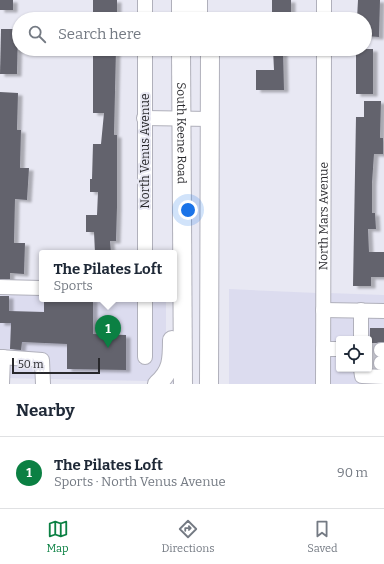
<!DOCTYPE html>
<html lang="en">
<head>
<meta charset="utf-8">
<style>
	body { margin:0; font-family:Bitter,serif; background:#f2f2f3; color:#1f2937 }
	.controls { position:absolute; right:12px; bottom:12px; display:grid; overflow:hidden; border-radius:4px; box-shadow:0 1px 3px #0004 }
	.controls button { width:36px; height:36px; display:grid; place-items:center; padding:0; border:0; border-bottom:1px solid #e0e1e3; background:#fff; color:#1f2937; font:20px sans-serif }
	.scale { position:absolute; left:12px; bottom:10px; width:88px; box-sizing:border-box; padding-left:4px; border:2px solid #28282c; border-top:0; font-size:11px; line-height:14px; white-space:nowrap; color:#28282c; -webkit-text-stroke:3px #e8e8f3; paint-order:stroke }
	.you { position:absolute; left:188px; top:210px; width:14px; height:14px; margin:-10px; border:3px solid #fff; border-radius:50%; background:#1a73e8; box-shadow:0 0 0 6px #1a73e833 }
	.badge { display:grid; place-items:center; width:26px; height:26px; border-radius:50%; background:#0b8043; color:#fff; font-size:13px; font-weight:700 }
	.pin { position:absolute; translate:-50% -33px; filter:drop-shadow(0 1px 2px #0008) }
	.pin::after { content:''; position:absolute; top:21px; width:14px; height:12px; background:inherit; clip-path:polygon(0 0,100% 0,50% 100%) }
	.popup { position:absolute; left:39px; top:250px; width:138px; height:52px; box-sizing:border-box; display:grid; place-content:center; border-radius:4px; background:#fff; filter:drop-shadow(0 1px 3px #0005); font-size:13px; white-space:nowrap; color:#747a83 }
	.popup b { font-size:15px; color:#1f2937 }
	.popup::after { content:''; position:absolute; left:50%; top:100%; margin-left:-8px; border:8px solid transparent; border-top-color:#fff }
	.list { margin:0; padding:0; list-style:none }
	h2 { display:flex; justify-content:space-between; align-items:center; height:52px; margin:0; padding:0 16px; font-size:17px }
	h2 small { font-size:13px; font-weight:400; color:#747a83 }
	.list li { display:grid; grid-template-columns:26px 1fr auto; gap:12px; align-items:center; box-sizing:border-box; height:72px; padding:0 16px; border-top:1px solid #e0e1e3 }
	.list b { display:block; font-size:15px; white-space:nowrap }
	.list p { margin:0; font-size:13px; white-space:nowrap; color:#747a83 }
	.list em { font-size:13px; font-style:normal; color:#747a83 }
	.icon { flex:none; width:22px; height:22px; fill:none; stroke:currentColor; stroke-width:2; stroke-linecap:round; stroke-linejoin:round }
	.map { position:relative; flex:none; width:384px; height:384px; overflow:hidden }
	.search { position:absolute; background:#fff; box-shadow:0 1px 3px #0004; left:12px; right:12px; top:12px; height:44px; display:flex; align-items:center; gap:10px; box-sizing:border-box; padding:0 14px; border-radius:22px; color:#747a83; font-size:15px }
	.sheet { height:124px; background:#fff }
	nav { display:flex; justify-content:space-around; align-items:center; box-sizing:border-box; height:56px; border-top:1px solid #e0e1e3; background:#fff; font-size:11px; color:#747a83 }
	nav a { display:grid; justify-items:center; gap:2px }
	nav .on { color:#0b8043 }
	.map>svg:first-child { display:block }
	.built { fill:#dcdcef; fill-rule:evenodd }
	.building { fill:#63636d; filter:url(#shadow) }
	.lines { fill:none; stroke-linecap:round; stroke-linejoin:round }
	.minor-tunnel { stroke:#c2c2cb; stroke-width:14; stroke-dasharray:14 7; stroke-linecap:butt }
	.minor-casing { stroke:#b0b0bb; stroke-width:16 }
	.major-casing { stroke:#b0b0bb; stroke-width:20 }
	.minor { stroke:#fff; stroke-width:14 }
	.major { stroke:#fff; stroke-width:18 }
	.labels { text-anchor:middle; stroke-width:4; stroke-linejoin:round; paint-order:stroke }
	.street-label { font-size:12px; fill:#28282c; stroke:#e8e8f3 }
</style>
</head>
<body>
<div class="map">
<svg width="384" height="384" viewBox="0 0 384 384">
	<defs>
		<filter id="shadow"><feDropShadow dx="4.5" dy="2.5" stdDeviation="1" flood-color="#0004"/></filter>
	</defs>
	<rect width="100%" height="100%" fill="#e8e8f3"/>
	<g class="built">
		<path d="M0 281 42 282V299H139V364L151 363V299H166V361L151 380 148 381 0 378Z"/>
		<path d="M229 289 317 293V384H229Z"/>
		<path d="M329 293 384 295V384H329ZM339 339H369V369H339Z"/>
	</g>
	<g class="building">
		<rect x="0" y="0" width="13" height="10"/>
		<path d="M93 0H117V13L93 14Z"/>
		<rect x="272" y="0" width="19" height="17"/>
		<path d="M358 0H380L379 37 365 36V19H357Z"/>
		<path d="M1 29H18L17 74H0Z"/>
		<path d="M93 49H116L114 135H117V207L116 241H110L111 253H95L94 232H86V215H97L98 192H90V179H92L93 144H101L104 113H93Z"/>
		<path d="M273 49H283L284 90H256V70H274Z"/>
		<rect x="356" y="49" width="17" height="45"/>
		<path d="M0 92 18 93 17 130H21L20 168H29L27 200 15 199 14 243H25L24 274 10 273V279H0Z"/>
		<path d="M364 101H381L380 138H383V154H374L372 183V213H375L376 229H368L369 252H384V277H371V286H353L356 117H364Z"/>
		<path d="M0 296H9V311L44 312V299H93V334L126 335V370L67 369V344L22 342 21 350 10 349 11 323H0Z"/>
		<path d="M370 328H384V342L376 343 373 350 376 356 373 363 374 368 369 367Z"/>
	</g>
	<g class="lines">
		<g class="minor-tunnel">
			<path d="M369 350H381"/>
			<path d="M369 363H381"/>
		</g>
		<defs>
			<g id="minor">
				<path d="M145 19V0"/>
				<path d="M324 19V0"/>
				<path d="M145 49V253"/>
				<path d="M144 118 210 119"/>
				<path d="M0 287 42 288"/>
				<path d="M145 299V357"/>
				<path d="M323 310 384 311"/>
				<path d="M361 310V339"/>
				<path d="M323 349H339"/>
				<path d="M381 350H384"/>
				<path d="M0 357 42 360 43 384"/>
				<path d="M381 363H384"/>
				<path d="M361 369 362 376 384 377"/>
				<path d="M2 384 3 357"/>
				<path id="s1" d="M323 384 324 49"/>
			</g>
			<g id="major">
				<path d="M181 0V19"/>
				<path d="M198 19V0"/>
				<path id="s2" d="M181 49 183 384"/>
				<path d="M157 384C172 371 172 359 172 340"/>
				<path d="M209 384 210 49"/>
			</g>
		</defs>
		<use href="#minor" class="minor-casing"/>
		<use href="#major" class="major-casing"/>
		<use href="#minor" class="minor"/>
		<use href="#major" class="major"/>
	</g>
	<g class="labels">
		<g class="street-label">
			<text dy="4" stroke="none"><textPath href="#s2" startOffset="84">South Keene Road</textPath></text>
			<text transform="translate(145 151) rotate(-90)" y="4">North Venus Avenue</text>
			<text dy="4" stroke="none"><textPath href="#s1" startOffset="168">North Mars Avenue</textPath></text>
		</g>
	</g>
</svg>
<div class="controls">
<button><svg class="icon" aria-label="locate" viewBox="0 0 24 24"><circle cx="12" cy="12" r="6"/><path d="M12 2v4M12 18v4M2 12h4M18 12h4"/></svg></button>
</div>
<div class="scale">50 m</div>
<div class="you"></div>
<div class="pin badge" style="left:108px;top:348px">1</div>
<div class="popup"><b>The Pilates Loft</b>Sports</div>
<div class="search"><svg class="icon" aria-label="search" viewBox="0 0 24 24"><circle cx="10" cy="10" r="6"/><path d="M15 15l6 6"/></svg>Search here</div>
</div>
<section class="sheet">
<h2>Nearby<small></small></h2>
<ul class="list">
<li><span class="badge">1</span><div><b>The Pilates Loft</b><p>Sports · North Venus Avenue</p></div><em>90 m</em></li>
</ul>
</section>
<nav>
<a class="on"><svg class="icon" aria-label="map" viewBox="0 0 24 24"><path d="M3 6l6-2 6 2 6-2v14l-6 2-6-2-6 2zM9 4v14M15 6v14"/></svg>Map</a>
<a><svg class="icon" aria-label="directions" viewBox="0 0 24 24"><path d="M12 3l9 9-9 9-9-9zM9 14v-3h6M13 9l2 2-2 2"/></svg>Directions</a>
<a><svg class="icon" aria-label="saved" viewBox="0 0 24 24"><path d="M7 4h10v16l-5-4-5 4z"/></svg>Saved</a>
</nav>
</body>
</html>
